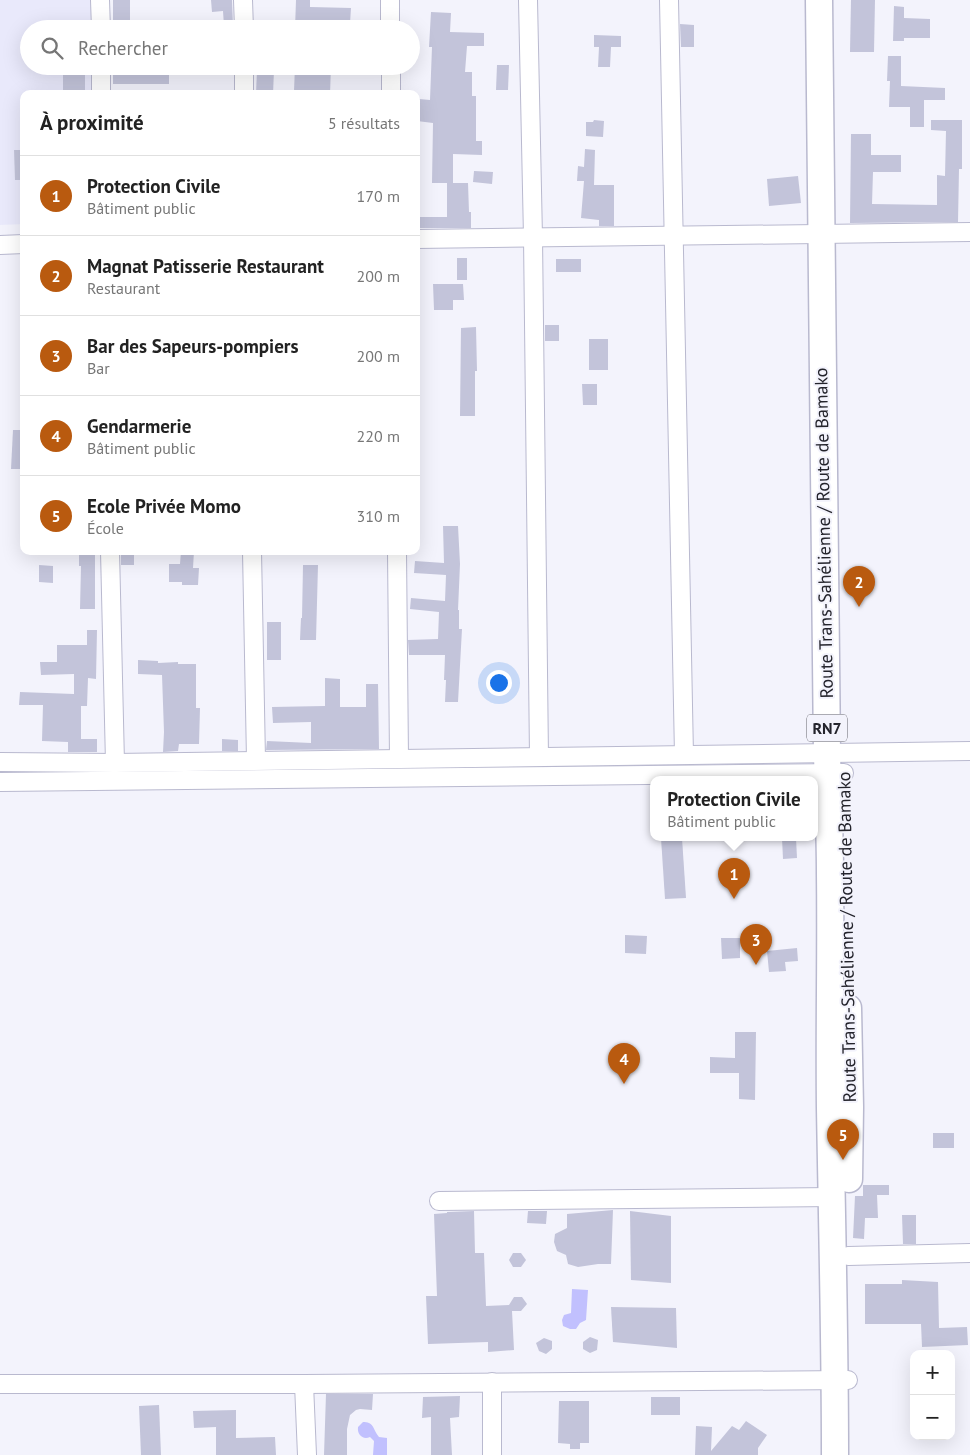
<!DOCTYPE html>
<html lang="fr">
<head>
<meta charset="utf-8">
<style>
	body { margin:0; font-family:"PT Sans",sans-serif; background:#f6f6f6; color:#222 }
	.controls { position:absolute; right:15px; bottom:15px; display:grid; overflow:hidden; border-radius:10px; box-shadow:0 5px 20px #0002 }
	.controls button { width:45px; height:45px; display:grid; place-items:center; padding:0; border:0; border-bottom:1px solid #e0e0e0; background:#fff; color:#222; font:25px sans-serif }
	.you { position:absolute; left:498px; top:682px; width:18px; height:18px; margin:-12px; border:4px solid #fff; border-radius:50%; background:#1a73e8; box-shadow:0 0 0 8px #1a73e833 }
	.badge { display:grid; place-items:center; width:32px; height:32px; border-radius:50%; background:#b95a0f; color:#fff; font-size:16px; font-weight:700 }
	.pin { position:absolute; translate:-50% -41px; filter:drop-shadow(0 1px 2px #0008) }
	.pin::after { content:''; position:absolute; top:26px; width:18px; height:15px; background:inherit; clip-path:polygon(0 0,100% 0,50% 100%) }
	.popup { position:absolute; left:650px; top:776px; width:168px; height:65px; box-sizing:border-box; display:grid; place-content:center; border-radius:10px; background:#fff; filter:drop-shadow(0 1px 4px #0005); font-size:16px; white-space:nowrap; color:#767676 }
	.popup b { font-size:19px; color:#222 }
	.popup::after { content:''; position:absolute; left:50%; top:100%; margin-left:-10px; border:10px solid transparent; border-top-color:#fff }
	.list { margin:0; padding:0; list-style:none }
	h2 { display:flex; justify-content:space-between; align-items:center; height:65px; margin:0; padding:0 20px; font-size:21px }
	h2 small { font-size:16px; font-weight:400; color:#767676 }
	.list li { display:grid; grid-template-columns:32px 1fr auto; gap:15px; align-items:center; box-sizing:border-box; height:80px; padding:0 20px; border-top:1px solid #e0e0e0 }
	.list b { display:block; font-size:19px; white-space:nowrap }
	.list p { margin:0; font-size:16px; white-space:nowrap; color:#767676 }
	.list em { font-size:16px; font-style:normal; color:#767676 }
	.icon { flex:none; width:28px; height:28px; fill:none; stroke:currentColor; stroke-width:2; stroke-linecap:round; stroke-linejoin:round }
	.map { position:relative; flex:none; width:970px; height:1455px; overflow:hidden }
	.search { position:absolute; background:#fff; box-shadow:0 5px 20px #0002; left:20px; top:20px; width:400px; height:55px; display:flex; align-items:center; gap:12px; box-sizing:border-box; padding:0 18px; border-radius:28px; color:#767676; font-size:19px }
	.panel { position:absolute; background:#fff; box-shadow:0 5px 20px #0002; left:20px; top:90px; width:400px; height:465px; border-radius:10px }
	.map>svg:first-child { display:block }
	.built { fill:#e9e9fb }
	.water { fill:#c1c0fe }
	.building { fill:#c3c4da }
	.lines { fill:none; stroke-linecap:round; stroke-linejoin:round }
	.minor-casing { stroke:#b9b9cf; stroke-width:20 }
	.highway-casing { stroke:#b9b9cf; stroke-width:29 }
	.minor { stroke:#fff; stroke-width:18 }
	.highway { stroke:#fff; stroke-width:26 }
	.labels { text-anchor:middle; stroke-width:4; stroke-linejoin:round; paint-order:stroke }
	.shield { fill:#f3f3fc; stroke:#62626a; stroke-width:1 }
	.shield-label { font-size:16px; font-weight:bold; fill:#24242c }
	.street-label { font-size:18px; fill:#24242c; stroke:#f3f3fc }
</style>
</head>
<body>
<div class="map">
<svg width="970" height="1455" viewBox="0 0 970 1455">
	<rect width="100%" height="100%" fill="#f3f3fc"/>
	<path class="built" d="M0 0H91L92 29H29V66H92V94H24V224L0 225Z"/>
	<g class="water">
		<path d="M572 1289 588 1290 586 1320 580 1323 576 1329H570L563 1326 562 1320 564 1315 571 1313Z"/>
		<path d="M363 1422C374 1421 373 1430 379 1437L387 1438V1455H373L374 1441 370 1437C363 1440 357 1435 358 1427Z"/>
	</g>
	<g class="building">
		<rect x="113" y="0" width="17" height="29"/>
		<path d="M211 0H232L233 26H224L223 11 212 12Z"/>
		<path d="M296 0H310V7L351 8 350 23 332 22V29H295Z"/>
		<path d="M851 0H875L874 52H850Z"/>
		<path d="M894 6 904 7V18L930 19V38H904V41H893Z"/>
		<path d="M431 12 451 13 450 32 484 33V46H467L465 72H472V96H476V141H482V155L453 154V183H432L433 123 417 121 419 99 430 100 432 47H429Z"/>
		<path d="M680 24 694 25V47H681Z"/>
		<path d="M594 35 621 36V47H611L610 67H598L599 47H594Z"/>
		<path d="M888 56H901V86L945 88V100H924V127H910V107H889L890 81H887Z"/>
		<path d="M497 65H509L508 90H496Z"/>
		<path d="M113 66H131V70H169V84H113Z"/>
		<path d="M295 66H331L330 94H315V92L294 91Z"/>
		<rect x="63" y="67" width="22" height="27"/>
		<path d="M257 69 274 70 273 94H256Z"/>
		<path d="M594 120 604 121 603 137 586 136V122H593Z"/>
		<path d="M931 120H962V169H959L958 222 850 223 851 134H871V155H901V172H873L872 204 937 205V175L945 176 946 131 931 130Z"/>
		<path d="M585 149 595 150 594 185H614V226H599V220L581 218 584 181H577L578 166 584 167Z"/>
		<path d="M14 150H24V180H15Z"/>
		<path d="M474 171 493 172 492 184 473 182Z"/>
		<path d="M798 176 801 203 769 206 767 179Z"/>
		<path d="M447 183H468L469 212H471V228H416V217H447Z"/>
		<rect x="457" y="258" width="10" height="22"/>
		<rect x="556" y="259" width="25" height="13"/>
		<path d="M433 284H463L464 300H453V310H434Z"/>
		<rect x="545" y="325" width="14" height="16"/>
		<path d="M476 327 477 371H475V416H460L461 328Z"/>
		<rect x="589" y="339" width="19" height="31"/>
		<path d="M582 384H597V405H583Z"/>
		<path d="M13 430H24V469H11Z"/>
		<path d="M443 526H458L460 564 458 610H459V629H462L458 702H445L446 680H444L445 655H409L408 640 438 639 439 612 410 609 411 598 445 601 446 575 414 573 415 561 444 563Z"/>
		<path d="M79 551H95V609H80L81 566H79Z"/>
		<rect x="121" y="551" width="13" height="14"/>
		<path d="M181 551H194L193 568H199L198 585H182V582H169V564H180Z"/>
		<path d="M39 565 53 566V583L39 582Z"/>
		<path d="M303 565H318L316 640H300L301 618H302Z"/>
		<rect x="267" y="622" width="14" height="38"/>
		<path d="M87 630H97L96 679 88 678 87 706H81V739H97V752H68V742L42 741 43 705H19L20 692 74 694V674L41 675 40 662H57V645H87Z"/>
		<path d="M138 660 158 661V663L178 662V664H196V708H200L199 744H179L178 751 163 752 164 732 162 675 138 674Z"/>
		<path d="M325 678 340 679V707H366V684H378L379 749 266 750 267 741 311 743V722L273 723 272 707 325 706Z"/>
		<path d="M222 739 238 740V751H222Z"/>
		<path d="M661 838H682L686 898 665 899Z"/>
		<path d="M782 838H796L797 858 783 859Z"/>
		<path d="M625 935 647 936 646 954 625 953Z"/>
		<path d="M721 938H740V958L722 959Z"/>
		<path d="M797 948 798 961 785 962 786 971 769 972 767 951Z"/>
		<path d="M735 1032H756L755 1100 739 1099V1073H710V1057L735 1058Z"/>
		<rect x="933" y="1133" width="21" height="15"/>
		<path d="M863 1185H889V1195H877L878 1218H865L864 1239 853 1238 855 1196H863Z"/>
		<path d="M613 1210 611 1264H598L578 1267 568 1264 566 1255 557 1251 554 1242 555 1234 567 1228V1214Z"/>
		<path d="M474 1211 475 1253H484L486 1306 509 1305 514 1297H522L527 1304 521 1311H512L514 1350 488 1352V1342L428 1344 426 1296H437L434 1214 447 1213V1212Z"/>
		<path d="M528 1211H547L546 1224 527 1223Z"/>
		<path d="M630 1211 671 1216V1283L631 1280Z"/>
		<path d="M902 1215H916V1244H903Z"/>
		<path d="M513 1253H521L526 1260 521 1267H513L509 1260Z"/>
		<path d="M902 1280 938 1282 939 1328 967 1327 968 1345 922 1347 921 1324H865V1284H902Z"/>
		<path d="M611 1307 676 1308 677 1348 613 1342Z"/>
		<path d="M590 1337 598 1340 597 1350 590 1353 583 1349V1342Z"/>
		<path d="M544 1338 552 1341V1349L546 1354 539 1351 536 1343Z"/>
		<path d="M326 1394H373L372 1410 360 1409 356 1410 350 1415 347 1429V1455H324Z"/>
		<path d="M460 1396 459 1417 450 1418 452 1455H431V1417L422 1418 423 1397Z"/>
		<rect x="651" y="1397" width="29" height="18"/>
		<path d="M559 1401H589V1443H580V1449H570V1444L558 1443Z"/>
		<path d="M159 1405 161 1455H141L139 1406Z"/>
		<path d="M236 1410V1438L275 1437 276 1455H216V1427L194 1428 193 1411Z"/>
		<path d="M746 1421 767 1435 758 1448V1455H695L696 1426 712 1427 711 1451 732 1426 739 1430Z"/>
	</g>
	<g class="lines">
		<defs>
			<g id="minor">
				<path d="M100 0 101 29"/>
				<path d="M243 0 244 29"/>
				<path d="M390 0V29"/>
				<path d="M528 0 533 237 539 757"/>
				<path d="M669 0 684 755"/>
				<path d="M101 66V94"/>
				<path d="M244 66V94"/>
				<path d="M391 66V94"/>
				<path d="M416 239 970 232"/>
				<path d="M0 245 24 244"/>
				<path d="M110 551 115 763"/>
				<path d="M252 551 256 760"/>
				<path d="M397 551 399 759"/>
				<path d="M0 762 115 763 970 751"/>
				<path d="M0 782 844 773"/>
				<path d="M439 1201 833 1197"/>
				<path d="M848 1256 970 1253"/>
				<path d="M492 1382V1455"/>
				<path d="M0 1384H304L848 1380"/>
				<path d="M304 1384 307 1455"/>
			</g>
			<g id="highway">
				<path d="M819 0 827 753C828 794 830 834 830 874 831 952 829 1030 830 1108 832 1224 835 1339 835 1455"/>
				<path d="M848 1008 850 1107 849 1179"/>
			</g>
		</defs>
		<use href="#minor" class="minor-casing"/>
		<use href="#highway" class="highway-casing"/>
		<use href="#minor" class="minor"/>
		<use href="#highway" class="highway"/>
	</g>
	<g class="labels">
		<rect class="shield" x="807" y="714.5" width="40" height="27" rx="4"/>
		<g class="shield-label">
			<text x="827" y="734">RN7</text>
		</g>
		<g class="street-label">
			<text transform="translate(824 533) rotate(-91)" y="6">Route Trans-Sahélienne / Route de Bamako</text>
			<text transform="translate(847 937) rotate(-91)" y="6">Route Trans-Sahélienne / Route de Bamako</text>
		</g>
	</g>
</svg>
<div class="controls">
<button>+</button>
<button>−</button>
</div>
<div class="you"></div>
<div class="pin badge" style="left:734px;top:899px">1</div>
<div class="popup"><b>Protection Civile</b>Bâtiment public</div>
<div class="pin badge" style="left:859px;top:607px">2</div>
<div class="pin badge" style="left:756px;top:965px">3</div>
<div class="pin badge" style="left:624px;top:1084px">4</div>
<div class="pin badge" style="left:843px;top:1160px">5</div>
<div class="search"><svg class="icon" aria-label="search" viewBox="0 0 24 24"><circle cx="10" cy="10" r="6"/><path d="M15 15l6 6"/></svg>Rechercher</div>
<section class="panel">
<h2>À proximité<small>5 résultats</small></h2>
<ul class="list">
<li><span class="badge">1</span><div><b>Protection Civile</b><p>Bâtiment public</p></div><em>170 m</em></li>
<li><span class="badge">2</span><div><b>Magnat Patisserie Restaurant</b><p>Restaurant</p></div><em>200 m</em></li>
<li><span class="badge">3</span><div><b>Bar des Sapeurs-pompiers</b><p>Bar</p></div><em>200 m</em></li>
<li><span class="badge">4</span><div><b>Gendarmerie</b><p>Bâtiment public</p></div><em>220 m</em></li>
<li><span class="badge">5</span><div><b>Ecole Privée Momo</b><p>École</p></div><em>310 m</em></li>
</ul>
</section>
</div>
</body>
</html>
